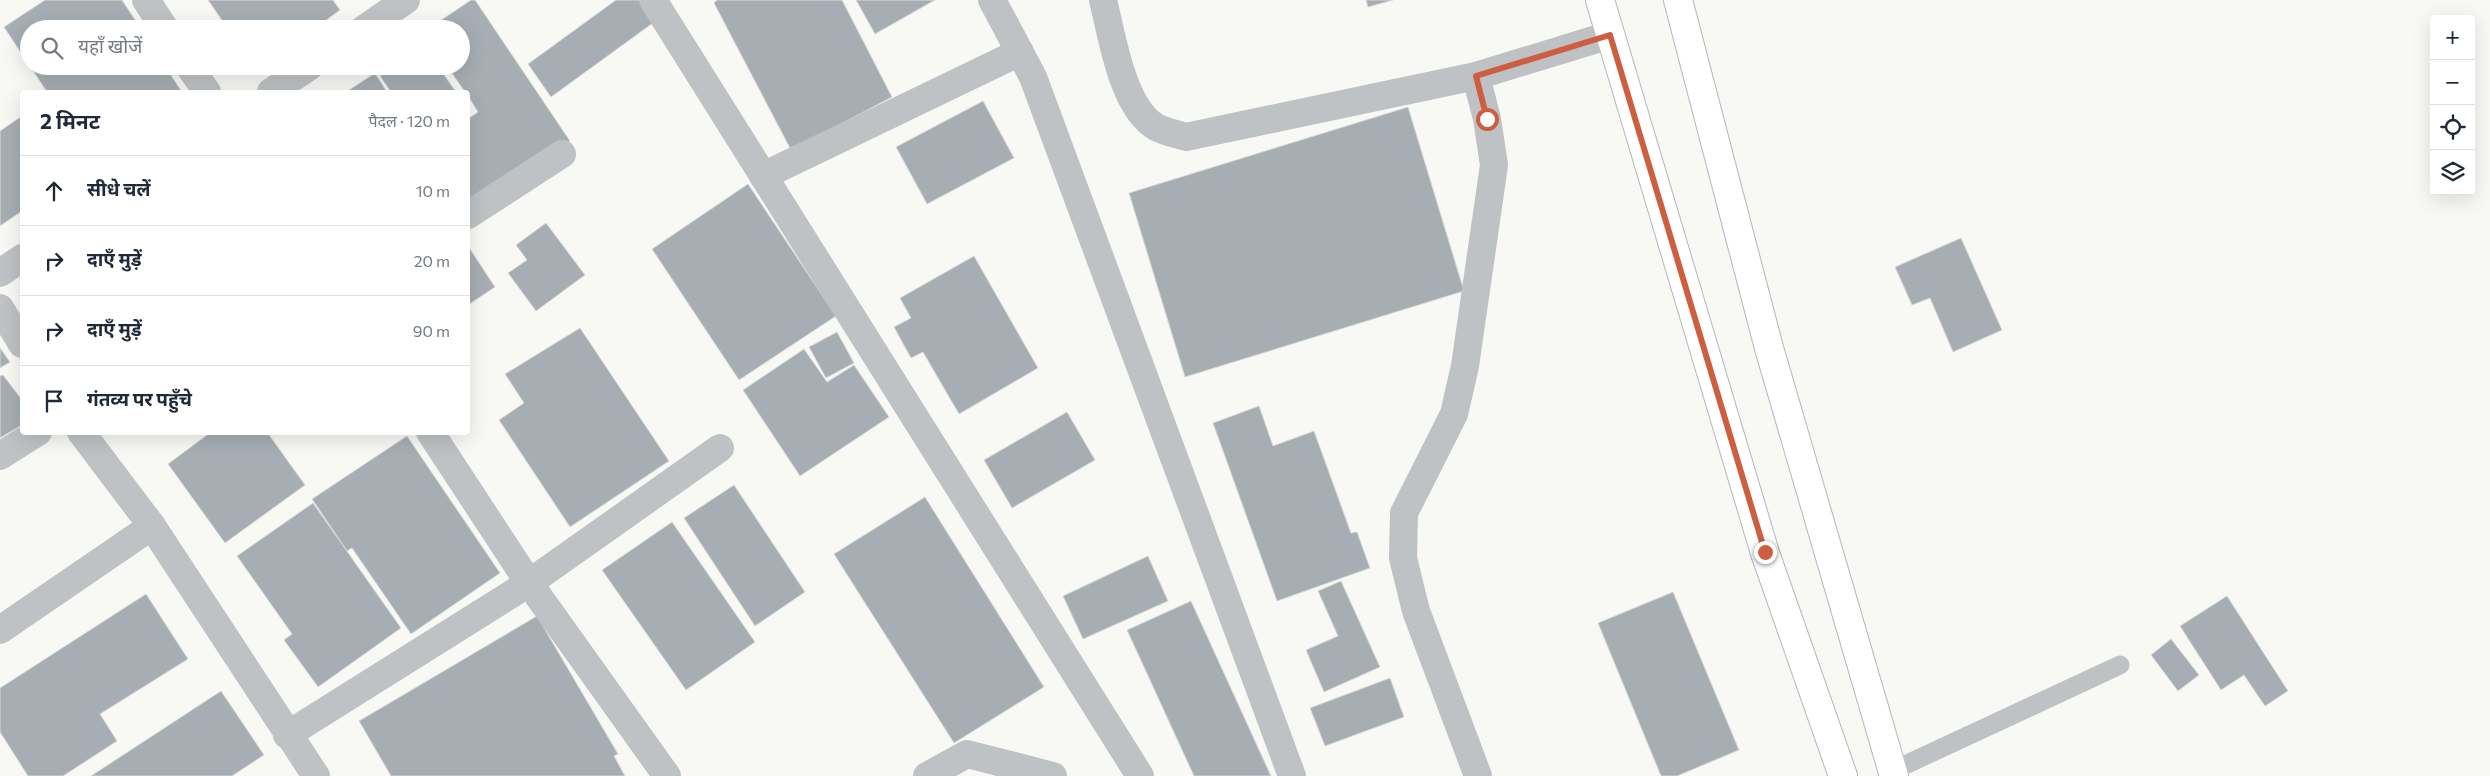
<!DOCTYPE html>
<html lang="hi">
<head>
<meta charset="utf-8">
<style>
	body { margin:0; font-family:Commissioner,"Noto Sans Devanagari",sans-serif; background:#f2f2f3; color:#1f2937 }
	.controls { position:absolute; right:15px; top:15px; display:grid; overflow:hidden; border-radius:5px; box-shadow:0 5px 20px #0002 }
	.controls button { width:45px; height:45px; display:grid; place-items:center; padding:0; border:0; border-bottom:1px solid #e0e1e3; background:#fff; color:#1f2937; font:25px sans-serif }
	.stop { position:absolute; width:15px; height:15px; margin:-11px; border:4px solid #cd5f40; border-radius:50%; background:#fff }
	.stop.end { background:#cd5f40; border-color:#fff; box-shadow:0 1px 5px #0008 }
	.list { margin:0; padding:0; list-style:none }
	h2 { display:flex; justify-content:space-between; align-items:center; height:65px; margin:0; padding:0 20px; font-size:21px }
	h2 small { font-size:16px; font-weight:400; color:#747a83 }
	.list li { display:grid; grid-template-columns:32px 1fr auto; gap:15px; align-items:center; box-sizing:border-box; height:70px; padding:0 20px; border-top:1px solid #e0e1e3 }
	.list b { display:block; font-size:19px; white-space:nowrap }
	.list em { font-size:16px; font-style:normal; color:#747a83 }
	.icon { flex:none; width:28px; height:28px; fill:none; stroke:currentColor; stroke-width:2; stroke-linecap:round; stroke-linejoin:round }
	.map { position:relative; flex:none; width:2490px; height:776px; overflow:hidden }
	.search { position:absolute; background:#fff; box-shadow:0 5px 20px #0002; left:20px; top:20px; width:450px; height:55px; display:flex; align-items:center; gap:12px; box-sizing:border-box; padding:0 18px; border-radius:28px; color:#747a83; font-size:19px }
	.panel { position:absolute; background:#fff; box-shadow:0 5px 20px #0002; left:20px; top:90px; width:450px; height:345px; border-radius:5px }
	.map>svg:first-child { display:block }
	.building { fill:#a7aeb3; stroke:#d9d9d8 }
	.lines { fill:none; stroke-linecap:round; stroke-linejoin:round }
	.secondary-casing { stroke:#b3b7bb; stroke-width:30 }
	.lane { stroke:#bec2c4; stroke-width:19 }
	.street { stroke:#bec2c4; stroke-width:28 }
	.secondary { stroke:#fff; stroke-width:28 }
	.route { stroke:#cd5f40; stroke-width:6 }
</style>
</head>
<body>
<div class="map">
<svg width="2490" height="776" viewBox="0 0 2490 776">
	<rect width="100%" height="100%" fill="#f8f8f5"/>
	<g class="building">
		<path d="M45 0H122L141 29H29V65L4 27Z"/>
		<path d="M208 0H333L340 10 314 29H228Z"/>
		<path d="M471 0H475L570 141 468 210V119L478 112 468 96V92H465L447 66H461V29H428Z"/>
		<path d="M616 0H642L657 20 551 97 528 64Z"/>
		<path d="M717 0H842L892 97 791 150 714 3Z"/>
		<path d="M856 0H935L875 34Z"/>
		<path d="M1366 0H1393L1368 7Z"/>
		<path d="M30 66H165L182 92H47Z"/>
		<path d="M395 66H438L456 92H391L380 76Z"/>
		<path d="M375 73 387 92H346Z"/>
		<path d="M983 101 1014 158 927 204 896 147Z"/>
		<path d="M1408 107 1464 291 1185 377 1129 193Z"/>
		<path d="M22 116V211L0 226V131Z"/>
		<path d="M748 184 836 316 739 380 652 249Z"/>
		<path d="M546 223 585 275 536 311 508 273 527 260 516 245Z"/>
		<path d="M1961 238 2002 330 1953 352 1930 298 1912 305 1895 267Z"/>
		<path d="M468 246 495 287 468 305Z"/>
		<path d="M974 256 1038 368 959 414 923 352 911 358 894 327 911 318 900 298Z"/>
		<path d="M580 328 669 461 570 527 499 420 524 403 505 374Z"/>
		<path d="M837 332 854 363 826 378 809 347Z"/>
		<path d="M0 348 10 362 0 368Z"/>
		<path d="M804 349 827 382 854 365 889 417 800 476 743 390Z"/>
		<path d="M3 375 22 400V425L0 438V376Z"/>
		<path d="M1259 406 1273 446 1314 431 1351 533 1357 532 1370 568 1277 601 1213 423Z"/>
		<path d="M1067 412 1095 460 1012 508 984 460Z"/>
		<path d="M211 432H267L305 485 225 543 168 464Z"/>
		<path d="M407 436 500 573 411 634 352 548 347 551 312 499Z"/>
		<path d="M734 485 805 592 755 626 684 518Z"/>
		<path d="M925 497 1044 687 954 743 834 554Z"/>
		<path d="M313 503 401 628 318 687 284 640 292 634 237 556Z"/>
		<path d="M672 522 755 642 686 690 602 570Z"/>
		<path d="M1148 556 1168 601 1083 639 1063 596Z"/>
		<path d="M1341 581 1380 667 1324 692 1306 650 1338 636 1318 591Z"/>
		<path d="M1673 592 1739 750 1677 776H1661L1598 623Z"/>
		<path d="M146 594 188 659 100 714 117 741 63 776H28L0 732V688Z"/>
		<path d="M2227 596 2288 691 2265 706 2244 675 2221 690 2180 626Z"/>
		<path d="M1191 601 1271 776H1194L1127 630Z"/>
		<path d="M537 616 618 754 614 756 625 776H391L359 721Z"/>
		<path d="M2171 639 2199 675 2178 691 2151 655Z"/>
		<path d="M1390 678 1404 717 1325 746 1310 708Z"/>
		<path d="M221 691 264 755 232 776H91Z"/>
	</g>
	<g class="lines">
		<defs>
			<g id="secondary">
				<path d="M1600 0 1765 553 1843 776"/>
				<path d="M1678 0 1769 348 1894 776"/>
			</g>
		</defs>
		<use href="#secondary" class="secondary-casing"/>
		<path class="lane" d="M1892 771 2120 665"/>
		<g class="street">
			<path d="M146 0 165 29"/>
			<path d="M653 0 1140 776"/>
			<path d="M992 0 1033 77 1292 776"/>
			<path d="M1103 0C1112 36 1122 107 1156 127 1165 132 1177 134 1186 137L1476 76 1487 119 1494 165 1465 366 1454 414 1404 513 1403 558 1416 611 1478 776"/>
			<path d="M364 29 406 0"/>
			<path d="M189 66 207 92"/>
			<path d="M1476 76 1610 35"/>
			<path d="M271 92 310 66"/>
			<path d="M763 176 1020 52"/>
			<path d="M468 215 562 154"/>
			<path d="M0 273 22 258"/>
			<path d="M0 308 22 344"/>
			<path d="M81 432 152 526 316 776"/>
			<path d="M430 432 529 583 667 776"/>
			<path d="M0 456 38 432"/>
			<path d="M0 630 152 526"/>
			<path d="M287 735 529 583 720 448"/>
			<path d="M927 776 967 754 1053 776"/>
		</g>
		<use href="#secondary" class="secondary"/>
	</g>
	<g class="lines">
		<path class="route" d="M1487 119 1476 76 1610 35 1765 552"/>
	</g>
</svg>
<div class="controls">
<button>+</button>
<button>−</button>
<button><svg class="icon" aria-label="locate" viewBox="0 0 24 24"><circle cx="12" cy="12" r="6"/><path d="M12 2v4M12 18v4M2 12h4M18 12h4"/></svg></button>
<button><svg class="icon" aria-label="layers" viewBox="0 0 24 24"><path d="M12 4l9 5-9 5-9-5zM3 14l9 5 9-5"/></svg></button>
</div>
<div class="stop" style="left:1487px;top:119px"></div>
<div class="stop end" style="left:1765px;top:552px"></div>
<div class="search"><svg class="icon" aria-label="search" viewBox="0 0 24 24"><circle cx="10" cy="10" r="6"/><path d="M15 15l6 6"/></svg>यहाँ खोजें</div>
<section class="panel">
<h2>2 मिनट<small>पैदल · 120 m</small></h2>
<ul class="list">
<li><svg class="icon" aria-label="ahead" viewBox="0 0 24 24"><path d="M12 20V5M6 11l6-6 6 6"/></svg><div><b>सीधे चलें</b></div><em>10 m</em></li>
<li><svg class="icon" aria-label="right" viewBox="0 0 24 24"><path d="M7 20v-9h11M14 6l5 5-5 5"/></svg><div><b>दाएँ मुड़ें</b></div><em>20 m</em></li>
<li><svg class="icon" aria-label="right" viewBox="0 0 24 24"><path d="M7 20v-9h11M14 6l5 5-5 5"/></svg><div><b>दाएँ मुड़ें</b></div><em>90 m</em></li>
<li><svg class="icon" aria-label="arrive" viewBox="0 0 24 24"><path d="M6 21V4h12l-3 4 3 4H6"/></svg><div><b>गंतव्य पर पहुँचे</b></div></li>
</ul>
</section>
</div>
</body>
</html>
